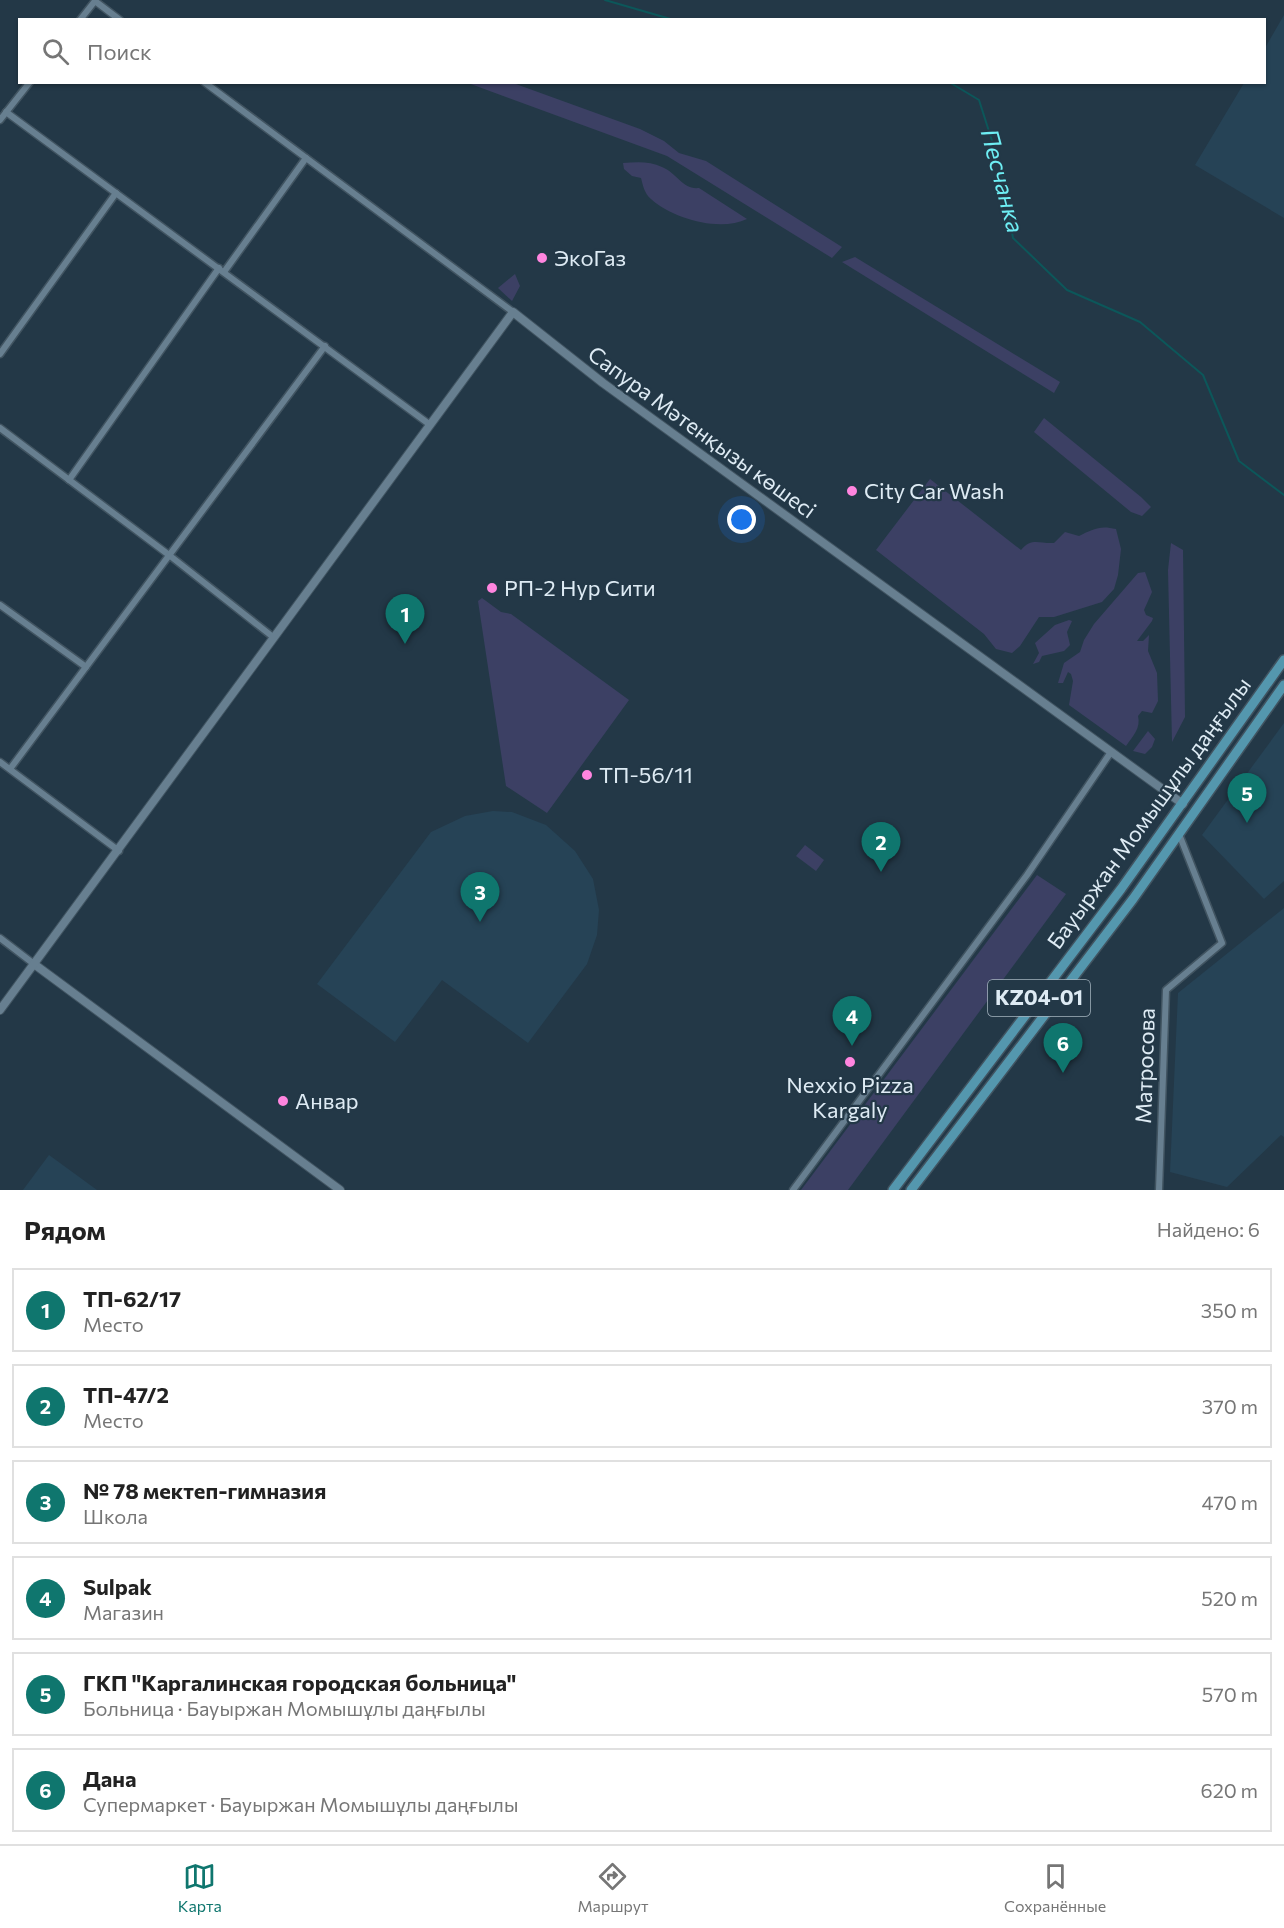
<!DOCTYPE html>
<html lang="ru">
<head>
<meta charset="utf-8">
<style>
	body { margin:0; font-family:Commissioner,sans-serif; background:#f6f6f6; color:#222 }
	.you { position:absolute; left:742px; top:520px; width:21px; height:21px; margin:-15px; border:4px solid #fff; border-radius:50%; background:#1a73e8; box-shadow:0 0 0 9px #1a73e833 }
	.badge { display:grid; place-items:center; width:39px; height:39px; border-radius:50%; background:#0f766e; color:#fff; font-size:20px; font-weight:700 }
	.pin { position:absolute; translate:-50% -50px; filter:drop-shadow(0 2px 3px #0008) }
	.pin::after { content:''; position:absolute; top:32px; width:21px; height:18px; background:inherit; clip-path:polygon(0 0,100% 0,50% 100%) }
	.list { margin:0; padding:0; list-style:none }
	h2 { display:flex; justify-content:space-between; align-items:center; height:78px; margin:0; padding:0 24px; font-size:26px }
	h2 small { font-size:20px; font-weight:400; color:#767676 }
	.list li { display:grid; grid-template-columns:39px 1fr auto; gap:18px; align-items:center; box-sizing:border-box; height:84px; margin:0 12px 12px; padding:0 12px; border:2px solid #e0e0e0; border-radius:0px }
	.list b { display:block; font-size:22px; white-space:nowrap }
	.list p { margin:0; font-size:20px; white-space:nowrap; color:#767676 }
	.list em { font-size:20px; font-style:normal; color:#767676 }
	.icon { flex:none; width:33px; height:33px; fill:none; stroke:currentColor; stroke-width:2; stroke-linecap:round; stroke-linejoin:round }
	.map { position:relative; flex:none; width:1284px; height:1190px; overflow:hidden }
	.search { position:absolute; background:#fff; box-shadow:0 2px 4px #0004; left:18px; right:18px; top:18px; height:66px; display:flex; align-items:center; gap:15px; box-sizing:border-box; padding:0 21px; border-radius:0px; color:#767676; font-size:22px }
	.sheet { height:654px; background:#fff }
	nav { display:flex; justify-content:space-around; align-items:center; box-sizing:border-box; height:84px; border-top:2px solid #e0e0e0; background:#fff; font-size:16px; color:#767676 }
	nav a { display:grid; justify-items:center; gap:3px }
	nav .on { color:#0f766e }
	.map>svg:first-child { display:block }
	.built { fill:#264356 }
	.green { fill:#3c4064 }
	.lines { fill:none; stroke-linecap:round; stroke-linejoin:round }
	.stream { stroke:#0c575a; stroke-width:2 }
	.minor-casing { stroke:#415461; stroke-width:9 }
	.tertiary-casing { stroke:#415461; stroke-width:10 }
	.primary-casing { stroke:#415461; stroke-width:12 }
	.minor { stroke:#677f90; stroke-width:6 }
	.tertiary { stroke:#677f90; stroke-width:8 }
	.primary { stroke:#5497ae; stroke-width:9 }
	.poi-dot { fill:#ff85df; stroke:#233847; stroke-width:2 }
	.labels { text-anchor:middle; stroke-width:4.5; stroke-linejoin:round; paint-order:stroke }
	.shield { fill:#233847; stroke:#a6b5c0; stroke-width:1.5 }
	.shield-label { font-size:21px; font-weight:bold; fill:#deebf4 }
	.poi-label { font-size:22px; fill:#deebf4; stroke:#233847; text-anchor:start }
	.street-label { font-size:22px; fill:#deebf4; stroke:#233847 }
	.water-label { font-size:24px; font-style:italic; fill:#6eeef4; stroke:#233847 }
</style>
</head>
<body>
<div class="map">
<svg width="1284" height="1190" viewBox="0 0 1284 1190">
	<rect width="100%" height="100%" fill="#233847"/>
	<g class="built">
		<path d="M1284 15V218L1195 165 1244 83 1264 82 1265 48Z"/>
		<path d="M1284 723V881L1264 899 1202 835Z"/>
		<path d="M493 811 512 812 546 825 575 851 593 879 599 910 597 935 587 964 528 1043 442 980 395 1042 317 984 431 832 465 816Z"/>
		<path d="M1284 908V1137L1281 1135 1227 1187 1170 1172 1178 993Z"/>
		<path d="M49 1155 97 1190H23Z"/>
	</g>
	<g class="green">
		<path d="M468 83H513L640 129 664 141 679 153 706 161 842 247 832 258 667 156Z"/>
		<path d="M623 163C637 162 650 161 662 167 677 173 683 190 699 188L747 219C720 232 673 219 651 199 644 193 643 185 641 178L632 176 624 169Z"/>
		<path d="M855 257 1060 382 1054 393 842 262Z"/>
		<path d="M515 274 520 286 512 301 498 288Z"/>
		<path d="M1044 418 1141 497 1151 507 1142 516 1131 512 1034 432Z"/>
		<path d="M930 479 1021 550C1032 537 1039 544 1054 543L1065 532 1079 536C1093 529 1100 525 1116 529L1121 549 1118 575 1114 589 1102 602 1054 617H1039L1020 646 1012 653 996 649 984 634 876 550Z"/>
		<path d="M1171 543 1183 550 1185 717 1172 742 1168 570Z"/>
		<path d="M1145 572 1152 592 1144 610 1146 615 1153 618 1152 621 1137 641H1143L1149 635 1148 651 1157 673 1158 701 1152 713 1142 711 1138 716C1141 728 1133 736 1126 746L1069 705 1073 681 1071 674 1068 672 1063 683H1058L1064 663 1080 652 1084 640 1094 624 1138 573Z"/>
		<path d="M482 598 501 612 511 614 629 700 547 813 506 786 478 601Z"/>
		<path d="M1069 620 1072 621 1067 632 1070 645 1064 651 1042 656 1039 662 1033 664 1039 653 1035 643 1055 625Z"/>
		<path d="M1148 731 1155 739 1152 747 1145 754 1133 751Z"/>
		<path d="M805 845 824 860 816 871 796 856Z"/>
		<path d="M1037 875 1066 894 848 1190H801Z"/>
	</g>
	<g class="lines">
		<g class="stream">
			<path d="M605 0 674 20"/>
			<path d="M949 82 979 100 1001 169 1013 238 1067 290 1140 322 1203 375 1239 461 1284 495"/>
		</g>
		<defs>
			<g id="minor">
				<path d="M80 20 95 1 120 20"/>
				<path d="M204 82 513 312"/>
				<path d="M6 112 429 424"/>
				<path d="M0 120 30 82"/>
				<path d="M224 272 306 158"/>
				<path d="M0 354 116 193"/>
				<path d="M0 428 169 555 273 637"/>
				<path d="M69 480 219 268"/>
				<path d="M0 605 86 667"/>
				<path d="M0 762 119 851"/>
				<path d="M10 769 325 346"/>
				<path d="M0 938 34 964"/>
				<path d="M793 1190 1027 875 1111 752"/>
				<path d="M1159 1190 1166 990 1222 943 1179 834"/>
			</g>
			<g id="tertiary">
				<path d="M34 964 340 1190"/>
				<path d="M0 1010 513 312 603 383 1183 804"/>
			</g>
			<g id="primary">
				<path d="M893 1190 1121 889 1284 660"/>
				<path d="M911 1190 1133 899 1284 685"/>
			</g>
		</defs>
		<use href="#minor" class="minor-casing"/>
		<use href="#tertiary" class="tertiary-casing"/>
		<use href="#primary" class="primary-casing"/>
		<use href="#minor" class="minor"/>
		<use href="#tertiary" class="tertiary"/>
		<use href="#primary" class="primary"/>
	</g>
	<g class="poi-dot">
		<circle cx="542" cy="258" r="6"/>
		<circle cx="852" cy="491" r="6"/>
		<circle cx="492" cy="588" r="6"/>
		<circle cx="587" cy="775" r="6"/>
		<circle cx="850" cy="1062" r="6"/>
		<circle cx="283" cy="1101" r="6"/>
	</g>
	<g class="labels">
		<rect class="shield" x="988" y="980" width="102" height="36" rx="4.5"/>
		<g class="shield-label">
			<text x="1039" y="1005">KZ04-01</text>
		</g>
		<g class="poi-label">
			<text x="554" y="266">ЭкоГаз</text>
			<text x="864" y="499">City Car Wash</text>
			<text x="504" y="596">РП-2 Нур Сити</text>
			<text x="599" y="783">ТП-56/11</text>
			<text x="850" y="1093" text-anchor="middle">Nexxio Pizza<tspan x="850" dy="25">Kargaly</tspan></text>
			<text x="295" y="1109">Анвар</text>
		</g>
		<g class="street-label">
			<text transform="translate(702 432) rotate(36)" y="8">Сапура Мәтенқызы көшесі</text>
			<text transform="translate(1149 813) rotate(-54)" y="8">Бауыржан Момышұлы даңғылы</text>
			<text transform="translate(1145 1066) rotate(-88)" y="8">Матросова</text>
		</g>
		<g class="water-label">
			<text transform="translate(1002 181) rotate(75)" y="8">Песчанка</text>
		</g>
	</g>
</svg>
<div class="you"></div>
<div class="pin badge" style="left:405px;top:644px">1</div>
<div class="pin badge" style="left:881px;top:872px">2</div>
<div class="pin badge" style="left:480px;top:922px">3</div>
<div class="pin badge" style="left:852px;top:1046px">4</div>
<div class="pin badge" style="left:1247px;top:823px">5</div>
<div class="pin badge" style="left:1063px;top:1073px">6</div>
<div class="search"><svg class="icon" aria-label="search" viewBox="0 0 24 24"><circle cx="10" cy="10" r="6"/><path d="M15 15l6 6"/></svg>Поиск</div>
</div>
<section class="sheet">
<h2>Рядом<small>Найдено: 6</small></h2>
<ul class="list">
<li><span class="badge">1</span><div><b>ТП-62/17</b><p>Место</p></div><em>350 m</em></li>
<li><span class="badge">2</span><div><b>ТП-47/2</b><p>Место</p></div><em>370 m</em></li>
<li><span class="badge">3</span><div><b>№ 78 мектеп-гимназия</b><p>Школа</p></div><em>470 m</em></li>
<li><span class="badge">4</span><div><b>Sulpak</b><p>Магазин</p></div><em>520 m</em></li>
<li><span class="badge">5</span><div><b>ГКП &quot;Каргалинская городская больница&quot;</b><p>Больница · Бауыржан Момышұлы даңғылы</p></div><em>570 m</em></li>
<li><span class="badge">6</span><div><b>Дана</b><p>Супермаркет · Бауыржан Момышұлы даңғылы</p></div><em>620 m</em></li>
</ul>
</section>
<nav>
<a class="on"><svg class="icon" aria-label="map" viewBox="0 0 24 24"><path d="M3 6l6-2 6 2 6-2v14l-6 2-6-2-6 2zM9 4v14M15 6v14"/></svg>Карта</a>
<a><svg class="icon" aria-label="directions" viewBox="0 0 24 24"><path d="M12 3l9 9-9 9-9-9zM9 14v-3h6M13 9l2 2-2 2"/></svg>Маршрут</a>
<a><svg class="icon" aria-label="saved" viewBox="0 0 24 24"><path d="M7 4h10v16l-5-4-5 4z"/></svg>Сохранённые</a>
</nav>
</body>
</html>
